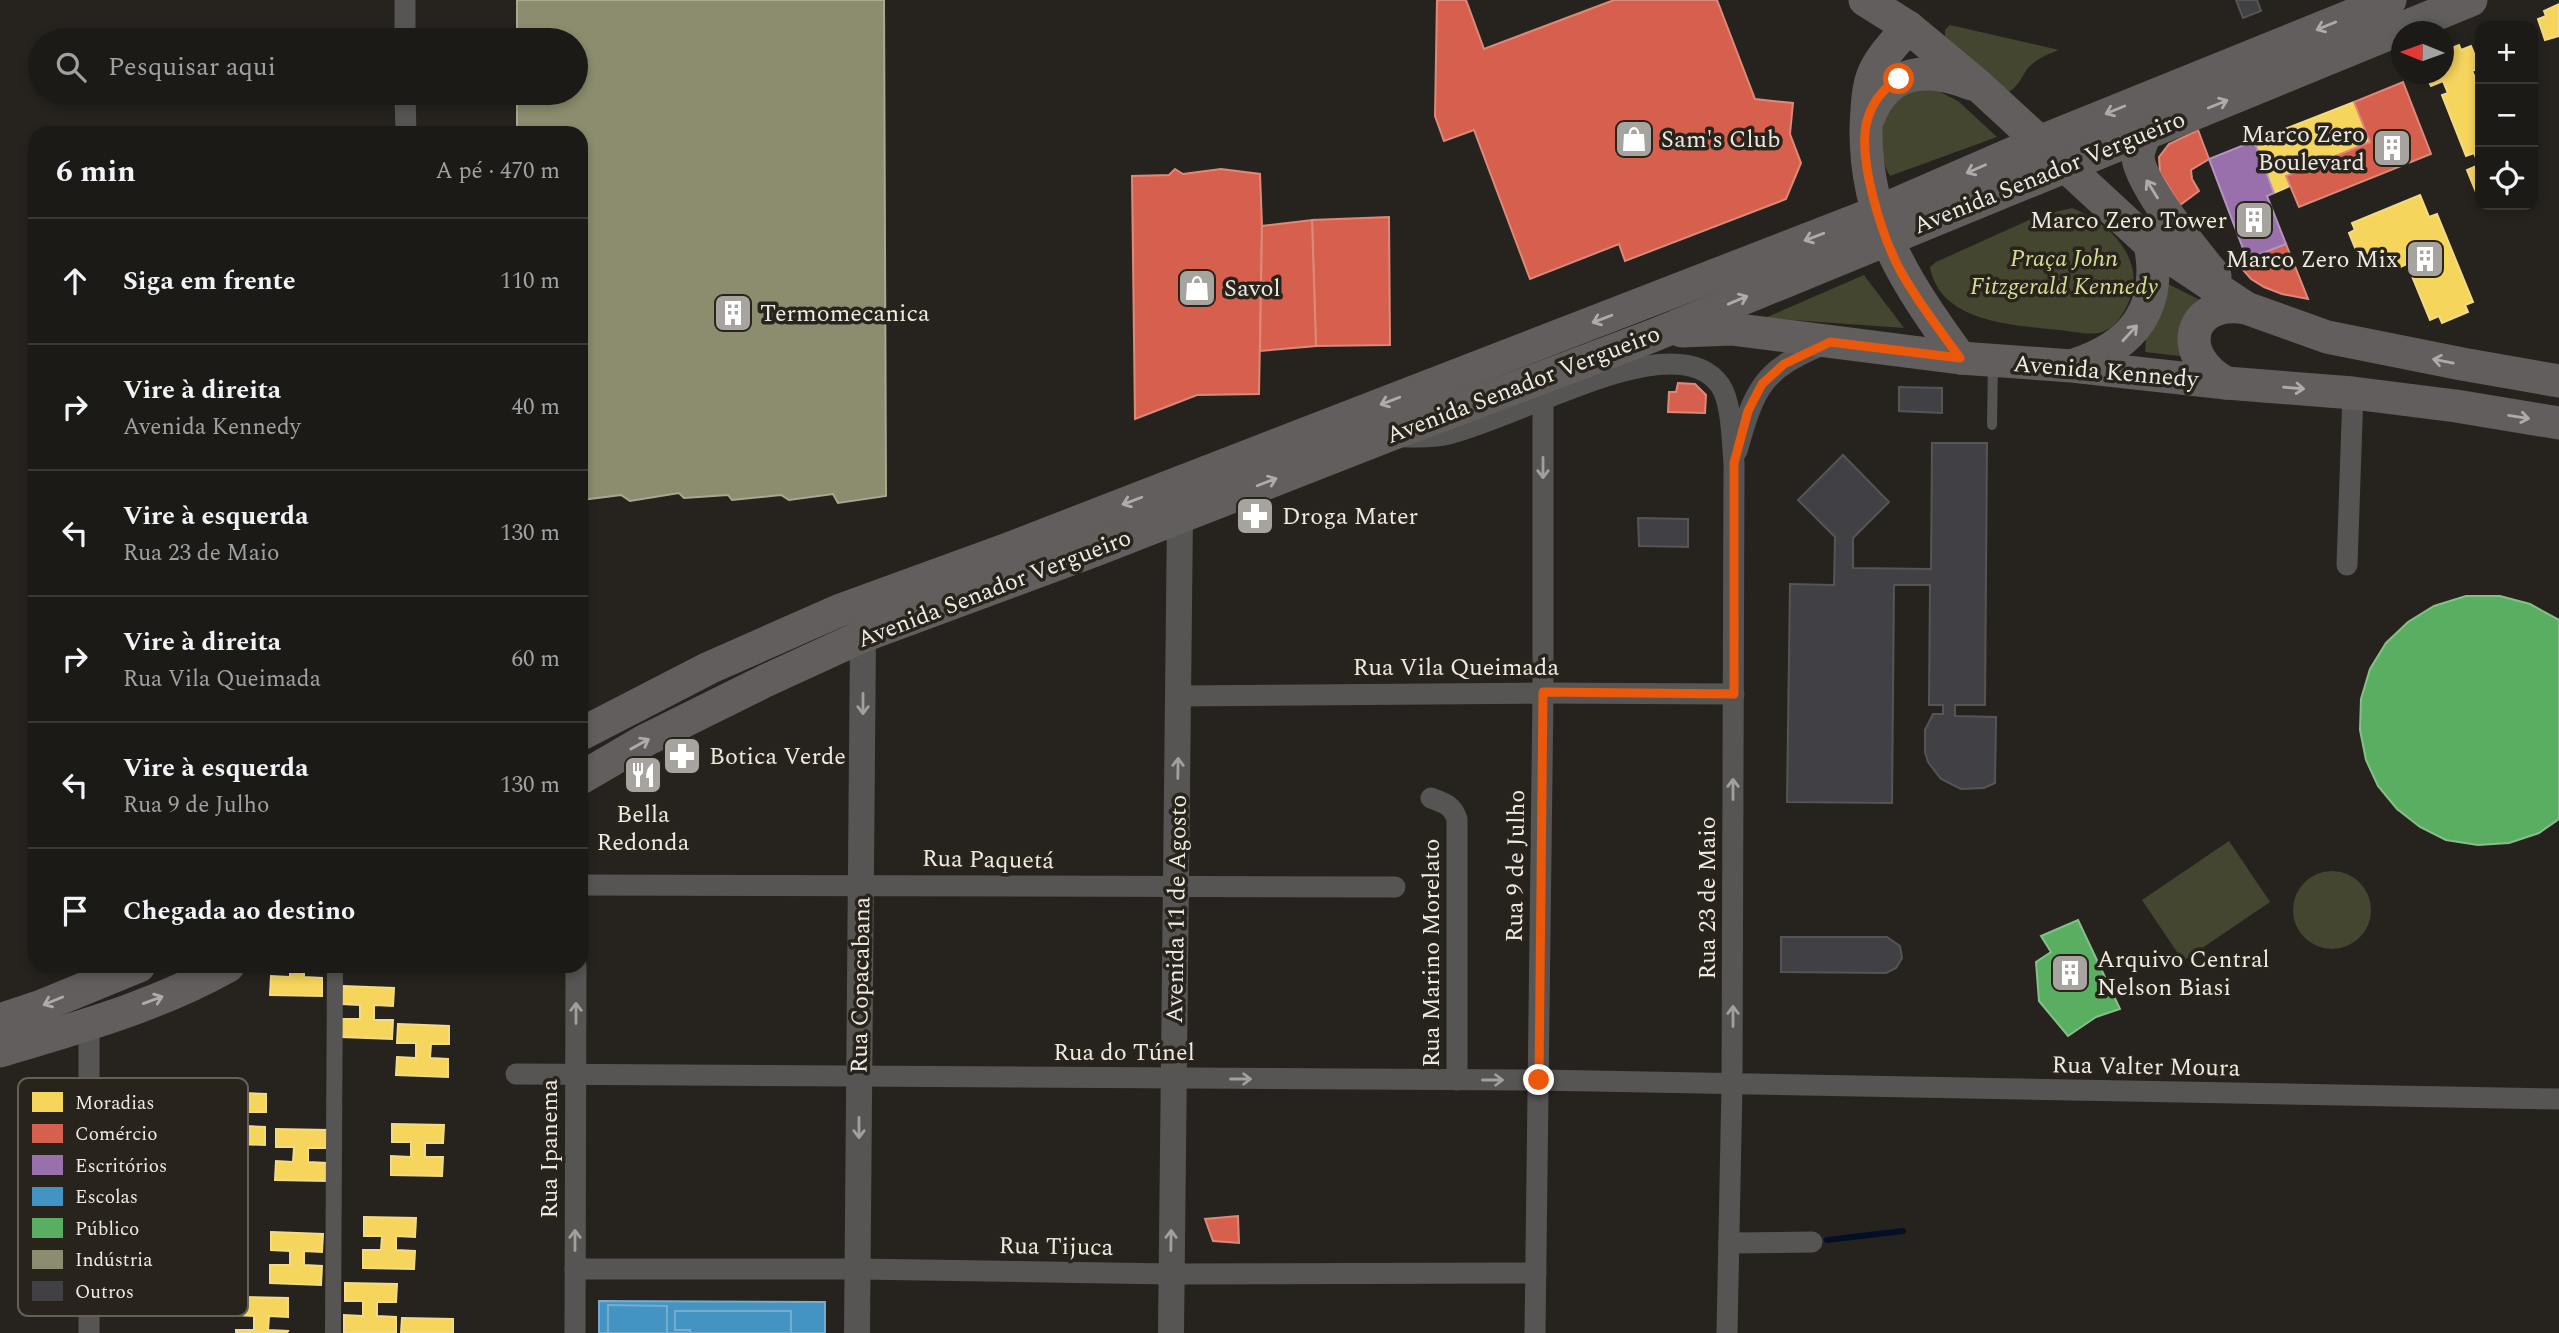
<!DOCTYPE html>
<html lang="pt">
<head>
<meta charset="utf-8">
<style>
	body { margin:0; font-family:Spectral,serif; background:#292723; color:#f1f3f6 }
	.controls { position:absolute; right:21px; top:21px; display:grid; overflow:hidden; border-radius:14px; box-shadow:0 4px 10px #0003 }
	.controls button { width:63px; height:63px; display:grid; place-items:center; padding:0; border:0; border-bottom:2px solid #3a3835; background:#1c1a16; color:#f1f3f6; font:35px sans-serif }
	.compass { position:absolute; left:2391px; top:21px; width:63px; height:63px; border-radius:50%; background:#1c1a16; box-shadow:0 4px 10px #0003; rotate:271deg }
	.stop { position:absolute; width:21px; height:21px; margin:-16px; border:5px solid #ea580c; border-radius:50%; background:#fff }
	.stop.end { background:#ea580c; border-color:#fff; box-shadow:0 2px 7px #0008 }
	.list { margin:0; padding:0; list-style:none }
	h2 { display:flex; justify-content:space-between; align-items:center; height:91px; margin:0; padding:0 28px; font-size:30px }
	h2 small { font-size:23px; font-weight:400; color:#a0a1a1 }
	.list li { display:grid; grid-template-columns:46px 1fr auto; gap:21px; align-items:center; box-sizing:border-box; height:126px; padding:0 28px; border-top:2px solid #3a3835 }
	.list b { display:block; font-size:26px; white-space:nowrap }
	.list p { margin:0; font-size:23px; white-space:nowrap; color:#a0a1a1 }
	.list em { font-size:23px; font-style:normal; color:#a0a1a1 }
	.icon { flex:none; width:38px; height:38px; fill:none; stroke:currentColor; stroke-width:2; stroke-linecap:round; stroke-linejoin:round }
	.map { position:relative; flex:none; width:2559px; height:1333px; overflow:hidden }
	.search { position:absolute; background:#1c1a16; box-shadow:0 4px 10px #0003; left:28px; top:28px; width:560px; height:77px; display:flex; align-items:center; gap:18px; box-sizing:border-box; padding:0 24px; border-radius:38px; color:#a0a1a1; font-size:26px }
	.panel { position:absolute; background:#1c1a16; box-shadow:0 4px 10px #0003; left:28px; top:126px; width:560px; height:847px; border-radius:21px }
	.map>svg:first-child { display:block }
	.green { fill:#44462f }
	.homes { fill:#f6d55c; stroke:#f3db85; stroke-width:2 }
	.shops { fill:#d6604d; stroke:#dd897a; stroke-width:2 }
	.offices { fill:#9970ab; stroke:#b295bc; stroke-width:2 }
	.schools { fill:#4393c3; stroke:#76adcd; stroke-width:2 }
	.public { fill:#5aae61; stroke:#86c088; stroke-width:2 }
	.industry { fill:#8c8c6e; stroke:#a9a891; stroke-width:2 }
	.lines { fill:none; stroke-linecap:round; stroke-linejoin:round }
	.stream { stroke:#030f29; stroke-width:6 }
	.building { fill:#414044; stroke:#565454; stroke-width:2 }
	.service { stroke:#575554; stroke-width:10 }
	.pedestrian { stroke:#575554; stroke-width:16 }
	.minor { stroke:#575554; stroke-width:21 }
	.tertiary { stroke:#575554; stroke-width:26 }
	.primary { stroke:#625e5e; stroke-width:33 }
	.oneway { stroke:#aeaba8 }
	.oneway2 { stroke:#a2a09c }
	.route { stroke:#ea580c; stroke-width:9 }
	.labels { text-anchor:middle; stroke-width:7; stroke-linejoin:round; paint-order:stroke }
	.poi-label { font-size:24px; fill:#edeae4; stroke:#29241b; text-anchor:start }
	.street-label { font-size:24px; fill:#edeae4; stroke:#29241b }
	.park-label { font-size:24px; font-style:italic; fill:#d8dd94; stroke:#29241b }
	.key { fill:#29241b; stroke:#645f57; stroke-width:2 }
	.key-label { font-size:19px; fill:#edeae4 }
</style>
</head>
<body>
<div class="map">
<svg width="2559" height="1333" viewBox="0 0 2559 1333">
	<rect width="100%" height="100%" fill="#26231e"/>
	<g class="green">
		<path d="M1950 25 2059 50C2048 54 2036 59 2028 68 2020 79 2018 88 2005 94L1945 42V30Z"/>
		<path d="M1914 89 1938 91 1958 101 1997 137 1890 176C1880 161 1878 127 1887 110 1892 102 1907 95 1914 89Z"/>
		<path d="M2072 208C2112 224 2149 262 2127 306 2120 319 2115 327 2102 332 2091 336 2071 331 2059 330 2014 325 1940 323 1930 267L1936 262 2038 216Z"/>
		<path d="M1864 275 1904 328 1765 318Z"/>
		<path d="M2168 284 2200 300 2188 357 2145 352 2147 330Z"/>
		<path d="M2229 841 2270 902 2183 961 2142 900Z"/>
		<circle cx="2332" cy="910" r="39"/>
	</g>
	<g class="homes">
		<path d="M2559 4V36L2545 40 2538 19 2546 16 2544 11Z"/>
		<path d="M2459 45 2461 50 2471 46 2480 68 2472 71 2476 80 2480 79V190L2476 192 2467 170 2479 165 2474 153 2466 156 2442 95 2448 93 2443 81 2431 86 2425 74H2444V51Z"/>
		<path d="M2354 102 2370 142 2286 176 2290 186 2274 193 2254 141Z"/>
		<path d="M2420 195 2429 217 2437 214 2473 302 2465 305 2468 312 2442 323 2439 316 2430 320 2407 264 2398 268 2393 257 2369 267 2365 258 2360 260 2349 233 2355 230 2352 223Z"/>
		<path d="M290 966H304V977L322 978V996L270 995 271 976 290 977Z"/>
		<path d="M342 986 394 988 393 1006 374 1005V1020H393L392 1039 341 1037V1019H360V1005L342 1004Z"/>
		<path d="M398 1024 449 1026V1044H431L430 1058 448 1059V1077L396 1075 397 1057 416 1058V1043H397Z"/>
		<path d="M215 1092 266 1094V1112H246V1126L265 1127V1145L213 1143V1125L231 1126 232 1111H214Z"/>
		<path d="M392 1124 444 1125 443 1143H425V1157H443L442 1176 391 1175V1156L411 1157V1142H392Z"/>
		<path d="M276 1129 328 1130V1148H308V1162L327 1163V1181L275 1180 276 1161 293 1162 294 1147H276Z"/>
		<path d="M364 1217 416 1218 415 1237 396 1236V1250L415 1251 414 1269 363 1268V1250H381L382 1236H364Z"/>
		<path d="M271 1232 323 1234 322 1252 304 1251V1265L322 1266 321 1285 270 1283V1265H290V1251L271 1250Z"/>
		<path d="M345 1283 397 1284 396 1302H377V1316L396 1317V1333H344V1315L363 1316V1301H345Z"/>
		<path d="M237 1297 288 1298V1317L269 1316 268 1330 288 1331 287 1333H236V1330H254V1316L236 1315Z"/>
		<path d="M402 1318 453 1319V1333H401Z"/>
	</g>
	<g class="shops">
		<path d="M1437 0H1466L1484 49 1614 0H1717L1755 99 1793 103 1790 134 1801 163 1786 199 1625 261 1619 244 1530 279 1474 130 1444 141 1435 116Z"/>
		<path d="M2403 82 2431 154 2299 207 2286 176 2370 142 2354 102Z"/>
		<path d="M2198 130 2209 159 2191 170 2192 179 2199 191 2180 205 2160 173 2159 157 2169 144Z"/>
		<path d="M1175 169 1183 174 1221 169 1260 174 1262 226 1259 394 1197 395 1135 419 1132 176 1169 175Z"/>
		<path d="M1389 217 1390 345 1316 346 1312 220Z"/>
		<path d="M1312 220 1316 346 1260 351 1262 226Z"/>
		<path d="M2286 244 2308 299 2282 294 2264 287 2251 279 2237 263Z"/>
		<path d="M1678 383 1695 384 1706 395 1705 413 1668 412 1669 392H1676Z"/>
		<path d="M1238 1216 1239 1243 1213 1241 1205 1219Z"/>
	</g>
	<path class="offices" d="M2254 141 2274 193 2267 196 2286 244 2247 259 2209 159Z"/>
	<g class="schools">
		<path d="M599 1301 825 1302V1333H599Z"/>
		<path d="M608 1305 667 1306V1333H608Z"/>
		<path d="M675 1311H791V1333H690V1330H675Z"/>
	</g>
	<g class="public">
		<path d="M2466 596H2500L2530 604 2559 620V819L2539 833 2509 843 2478 845 2446 840 2420 827 2397 809 2378 786 2366 760 2360 730 2361 699 2370 669 2386 643 2408 622 2434 606Z"/>
		<path d="M2078 920 2120 1009 2096 1017 2068 1036 2039 1001 2036 962 2051 952 2041 936Z"/>
	</g>
	<path class="industry" d="M517 0H884L886 496 838 503 833 494 789 500 781 495 732 500 728 495 684 498 679 493 630 501 621 495 581 500V133H517V93H576V40H517Z"/>
	<g class="lines">
		<path class="stream" d="M1827 1240 1903 1231"/>
	</g>
	<g class="building">
		<path d="M2236 0H2257L2261 11 2243 18Z"/>
		<path d="M1899 387 1942 388V413L1899 411Z"/>
		<path d="M1932 443H1987L1985 705H1955V716L1996 717 1995 783 1984 788 1961 789 1941 779 1928 762 1925 752V730L1933 714H1943V705H1929L1930 585H1894L1892 803 1787 802 1790 584 1834 585 1835 537 1798 500 1843 455 1889 502 1853 538V568L1931 569Z"/>
		<path d="M1638 518 1688 519V547L1639 546Z"/>
		<path d="M1781 937H1887L1900 946 1902 958 1896 968 1886 973 1781 972Z"/>
	</g>
	<g class="lines">
		<path class="service" d="M1992 425 1993 363"/>
		<path class="pedestrian" d="M333 1333 335 966"/>
		<g class="minor">
			<path d="M405 0V40"/>
			<path d="M405 93 406 133"/>
			<path d="M1406 437C1420 437 1435 438 1449 434 1481 425 1513 411 1544 399 1585 384 1686 337 1720 385 1732 402 1732 442 1734 463L1732 1085 1727 1333"/>
			<path d="M1737 451C1755 386 1763 369 1827 343"/>
			<path d="M2347 565 2353 393"/>
			<path d="M1180 696 1543 693 1734 694"/>
			<path d="M1431 798C1445 803 1452 805 1457 819V1080"/>
			<path d="M581 885 1395 887"/>
			<path d="M89 1024V1333"/>
			<path d="M516 1074 1539 1080 2559 1099"/>
			<path d="M1729 1243 1812 1242"/>
			<path d="M575 1269H858L1171 1274 1536 1273"/>
			<path d="M575 1333 576 966"/>
			<path d="M1535 1333 1543 693V400"/>
		</g>
		<g class="tertiary">
			<path d="M857 1333 863 636"/>
			<path d="M1171 1333 1180 516 1173 500"/>
		</g>
		<g class="primary">
			<path d="M1865 0 1908 27 1980 87 2150 244 2246 308 2327 337 2462 364 2559 381"/>
			<path d="M1908 27C1896 42 1880 57 1873 75 1867 90 1867 112 1866 128 1865 224 1907 284 1960 358"/>
			<path d="M1869 117C1888 68 1928 67 1972 84"/>
			<path d="M2146 133C2142 141 2138 149 2138 158 2141 185 2196 254 2215 276"/>
			<path d="M1682 331 1731 329 1960 358 2072 366 2226 383 2353 393 2456 406 2559 423"/>
			<path d="M2074 365C2133 346 2163 308 2150 244"/>
			<path d="M2226 383C2174 355 2189 298 2246 308"/>
			<path d="M581 734 709 668 838 611 1008 549 1878 212 2039 142 2390 0"/>
			<path d="M581 778 646 740 765 681 863 636 1098 549 1387 436 1652 336 2471 0"/>
			<path d="M0 1020 39 1007 139 966"/>
			<path d="M0 1051C77 1028 157 1006 228 966"/>
		</g>
	</g>
	<defs><path id="oneway-shaft" d="M-6 0H5M1.5-3L5.5 0L1.5 3" fill="none" stroke-width="1.6" stroke-linecap="round" stroke-linejoin="round" transform="scale(1.75)"/></defs>
	<g class="oneway">
		<use href="#oneway-shaft" transform="translate(2326 26) rotate(158)"/>
		<use href="#oneway-shaft" transform="translate(2218 104) rotate(-22)"/>
		<use href="#oneway-shaft" transform="translate(2115 110) rotate(158)"/>
		<use href="#oneway-shaft" transform="translate(1976 169) rotate(156)"/>
		<use href="#oneway-shaft" transform="translate(2152 189) rotate(-122)"/>
		<use href="#oneway-shaft" transform="translate(1814 237) rotate(159)"/>
		<use href="#oneway-shaft" transform="translate(1738 300) rotate(-23)"/>
		<use href="#oneway-shaft" transform="translate(1602 319) rotate(159)"/>
		<use href="#oneway-shaft" transform="translate(2130 333) rotate(-47)"/>
		<use href="#oneway-shaft" transform="translate(2443 361) rotate(-169)"/>
		<use href="#oneway-shaft" transform="translate(2294 388) rotate(5)"/>
		<use href="#oneway-shaft" transform="translate(1390 401) rotate(159)"/>
		<use href="#oneway-shaft" transform="translate(2519 417) rotate(9)"/>
		<use href="#oneway-shaft" transform="translate(1267 482) rotate(-21)"/>
		<use href="#oneway-shaft" transform="translate(1132 501) rotate(159)"/>
		<use href="#oneway-shaft" transform="translate(640 744) rotate(-29)"/>
		<use href="#oneway-shaft" transform="translate(153 1000) rotate(-20)"/>
		<use href="#oneway-shaft" transform="translate(53 1001) rotate(158)"/>
	</g>
	<g class="oneway2">
		<use href="#oneway-shaft" transform="translate(1543 468) rotate(90)"/>
		<use href="#oneway-shaft" transform="translate(863 704) rotate(90)"/>
		<use href="#oneway-shaft" transform="translate(1178 768) rotate(-89)"/>
		<use href="#oneway-shaft" transform="translate(1733 789) rotate(-90)"/>
		<use href="#oneway-shaft" transform="translate(576 1013) rotate(-90)"/>
		<use href="#oneway-shaft" transform="translate(1733 1016) rotate(-90)"/>
		<use href="#oneway-shaft" transform="translate(1241 1079)"/>
		<use href="#oneway-shaft" transform="translate(1493 1080)"/>
		<use href="#oneway-shaft" transform="translate(859 1128) rotate(90)"/>
		<use href="#oneway-shaft" transform="translate(575 1240) rotate(-90)"/>
		<use href="#oneway-shaft" transform="translate(1171 1240) rotate(-89)"/>
	</g>
	<g class="lines">
		<path class="route" d="M1539 1080 1543 692 1734 694V463L1748 411 1762 384 1784 364 1830 342 1960 358C1939 329 1917 301 1900 270 1882 236 1857 159 1867 121 1872 103 1883 88 1899 79"/>
	</g>
	<defs>
		<symbol id="shop-square" viewBox="-11 -11 22 22"><rect x="-9" y="-9" width="18" height="18" rx="4" fill="#a7a49f" stroke="#29241b"/><path d="M-5-2.5h2.3a2.7 3.5 0 0 1 5.4 0H5L5.5 6h-11ZM-1.5-2.5h3a1.5 2.3 0 0 0-3 0Z" fill="#fff"/></symbol>
		<symbol id="building-square" viewBox="-11 -11 22 22"><rect x="-9" y="-9" width="18" height="18" rx="4" fill="#a7a49f" stroke="#29241b"/><path d="M-4-6H4V6H1V3H-1V6H-4ZM-2.5-4.3h1.7v1.8h-1.7ZM.8-4.3h1.7v1.8H.8ZM-2.5-1h1.7V.8h-1.7ZM.8-1h1.7V.8H.8Z" fill="#fff"/></symbol>
		<symbol id="pharmacy-square" viewBox="-11 -11 22 22"><rect x="-9" y="-9" width="18" height="18" rx="4" fill="#a7a49f" stroke="#29241b"/><path d="M-2-6h4v4h4v4h-4v4h-4v-4h-4v-4h4Z" fill="#fff"/></symbol>
		<symbol id="restaurant-square" viewBox="-11 -11 22 22"><rect x="-9" y="-9" width="18" height="18" rx="4" fill="#a7a49f" stroke="#29241b"/><path d="M-5-6h1v4h1v-4h1v4h1v-4h1v5L-1.5 .5V6h-2V.5L-5-1ZM5-6V6H3V1.5H1.5Q1.5-4 5-6Z" fill="#fff"/></symbol>
	</defs>
	<g fill-rule="evenodd">
		<use href="#shop-square" x="1612" y="117" width="44" height="44"/>
		<use href="#building-square" x="2370" y="126" width="44" height="44"/>
		<use href="#building-square" x="2232" y="198" width="44" height="44"/>
		<use href="#building-square" x="2403" y="237" width="44" height="44"/>
		<use href="#shop-square" x="1175" y="266" width="44" height="44"/>
		<use href="#building-square" x="711" y="291" width="44" height="44"/>
		<use href="#pharmacy-square" x="1233" y="494" width="44" height="44"/>
		<use href="#pharmacy-square" x="660" y="734" width="44" height="44"/>
		<use href="#restaurant-square" x="621" y="753" width="44" height="44"/>
		<use href="#building-square" x="2048" y="951" width="44" height="44"/>
	</g>
	<g class="labels">
		<g class="poi-label">
			<text x="2365" y="142" text-anchor="end">Marco Zero<tspan x="2365" dy="28">Boulevard</tspan></text>
			<text x="1661" y="147">Sam's Club</text>
			<text x="2227" y="228" text-anchor="end">Marco Zero Tower</text>
			<text x="2398" y="267" text-anchor="end">Marco Zero Mix</text>
			<text x="1224" y="296">Savol</text>
			<text x="760" y="321">Termomecanica</text>
			<text x="1282" y="524">Droga Mater</text>
			<text x="709" y="764">Botica Verde</text>
			<text x="643" y="822" text-anchor="middle">Bella<tspan x="643" dy="28">Redonda</tspan></text>
			<text x="2097" y="967">Arquivo Central<tspan x="2097" dy="28">Nelson Biasi</tspan></text>
		</g>
		<g class="street-label">
			<text transform="translate(2049 172) rotate(-22)" y="8">Avenida Senador Vergueiro</text>
			<text transform="translate(2106 371) rotate(5)" y="8">Avenida Kennedy</text>
			<text transform="translate(1523 384) rotate(-21)" y="8">Avenida Senador Vergueiro</text>
			<text transform="translate(994 588) rotate(-21)" y="8">Avenida Senador Vergueiro</text>
			<text x="1456" y="675">Rua Vila Queimada</text>
			<text transform="translate(988 859) rotate(1)" y="8">Rua Paquetá</text>
			<text transform="translate(1515 866) rotate(-89)" y="8">Rua 9 de Julho</text>
			<text transform="translate(1707 898) rotate(-90)" y="8">Rua 23 de Maio</text>
			<text transform="translate(1176 909) rotate(-89)" y="8">Avenida 11 de Agosto</text>
			<text transform="translate(1431 953) rotate(-90)" y="8">Rua Marino Morelato</text>
			<text transform="translate(860 985) rotate(-89)" y="8">Rua Copacabana</text>
			<text x="1124" y="1060">Rua do Túnel</text>
			<text transform="translate(2146 1066) rotate(1)" y="8">Rua Valter Moura</text>
			<text transform="translate(549 1149) rotate(-90)" y="8">Rua Ipanema</text>
			<text transform="translate(1056 1246) rotate(1)" y="8">Rua Tijuca</text>
		</g>
		<g class="park-label">
			<text x="2064" y="266">Praça John<tspan x="2064" dy="28">Fitzgerald Kennedy</tspan></text>
		</g>
	</g>
	<rect x="18" y="1078" width="230" height="238" rx="10" class="key"/>
	<rect x="32" y="1092" width="31" height="20" fill="#f6d55c"/>
	<rect x="32" y="1124" width="31" height="19" fill="#d6604d"/>
	<rect x="32" y="1155" width="31" height="20" fill="#9970ab"/>
	<rect x="32" y="1187" width="31" height="19" fill="#4393c3"/>
	<rect x="32" y="1218" width="31" height="20" fill="#5aae61"/>
	<rect x="32" y="1250" width="31" height="19" fill="#8c8c6e"/>
	<rect x="32" y="1281" width="31" height="20" fill="#414044"/>
	<g class="key-label">
		<text x="75" y="1109">Moradias</text>
		<text x="75" y="1140">Comércio</text>
		<text x="75" y="1172">Escritórios</text>
		<text x="75" y="1203">Escolas</text>
		<text x="75" y="1235">Público</text>
		<text x="75" y="1266">Indústria</text>
		<text x="75" y="1298">Outros</text>
	</g>
</svg>
<div class="controls">
<button>+</button>
<button>−</button>
<button><svg class="icon" aria-label="locate" viewBox="0 0 24 24"><circle cx="12" cy="12" r="6"/><path d="M12 2v4M12 18v4M2 12h4M18 12h4"/></svg></button>
</div>
<svg class="compass" viewBox="-18 -18 36 36"><path d="M0-13l5 13h-10z" fill="#e53935"/><path d="M0 13l5-13h-10z" fill="#a0a1a1"/></svg>
<div class="stop" style="left:1899px;top:79px"></div>
<div class="stop end" style="left:1539px;top:1080px"></div>
<div class="search"><svg class="icon" aria-label="search" viewBox="0 0 24 24"><circle cx="10" cy="10" r="6"/><path d="M15 15l6 6"/></svg>Pesquisar aqui</div>
<section class="panel">
<h2>6 min<small>A pé · 470 m</small></h2>
<ul class="list">
<li><svg class="icon" aria-label="ahead" viewBox="0 0 24 24"><path d="M12 20V5M6 11l6-6 6 6"/></svg><div><b>Siga em frente</b></div><em>110 m</em></li>
<li><svg class="icon" aria-label="right" viewBox="0 0 24 24"><path d="M7 20v-9h11M14 6l5 5-5 5"/></svg><div><b>Vire à direita</b><p>Avenida Kennedy</p></div><em>40 m</em></li>
<li><svg class="icon" aria-label="left" viewBox="0 0 24 24"><path d="M17 20v-9H6M10 6l-5 5 5 5"/></svg><div><b>Vire à esquerda</b><p>Rua 23 de Maio</p></div><em>130 m</em></li>
<li><svg class="icon" aria-label="right" viewBox="0 0 24 24"><path d="M7 20v-9h11M14 6l5 5-5 5"/></svg><div><b>Vire à direita</b><p>Rua Vila Queimada</p></div><em>60 m</em></li>
<li><svg class="icon" aria-label="left" viewBox="0 0 24 24"><path d="M17 20v-9H6M10 6l-5 5 5 5"/></svg><div><b>Vire à esquerda</b><p>Rua 9 de Julho</p></div><em>130 m</em></li>
<li><svg class="icon" aria-label="arrive" viewBox="0 0 24 24"><path d="M6 21V4h12l-3 4 3 4H6"/></svg><div><b>Chegada ao destino</b></div></li>
</ul>
</section>
</div>
</body>
</html>
